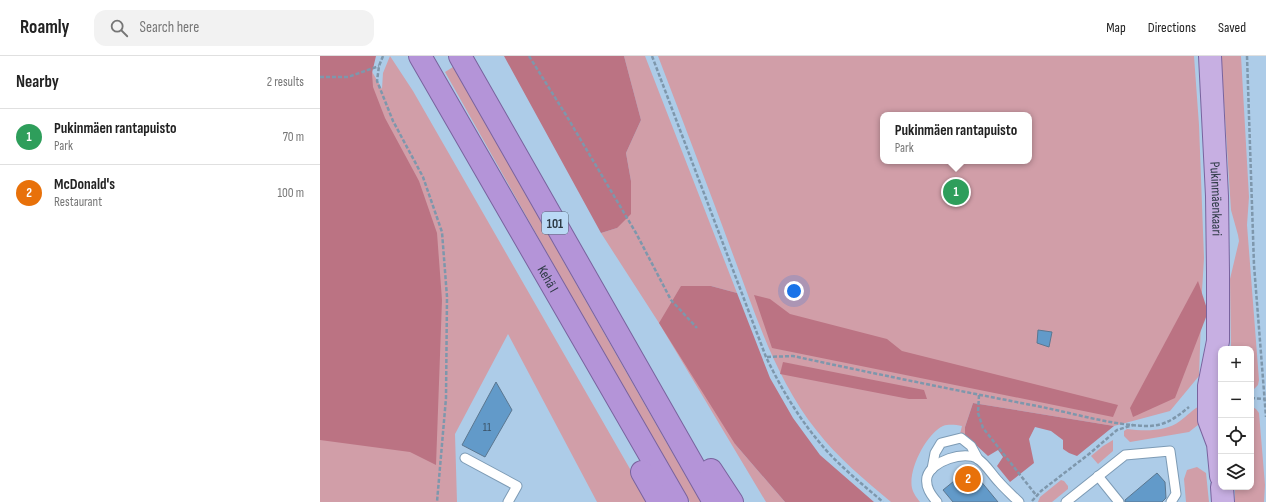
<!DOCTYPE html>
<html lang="en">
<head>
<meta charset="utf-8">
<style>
	body { margin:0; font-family:"Sofia Sans Condensed",sans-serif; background:#f2f2f2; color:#222 }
	.controls { position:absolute; right:12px; bottom:12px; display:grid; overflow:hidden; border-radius:8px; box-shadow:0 2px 6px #0003 }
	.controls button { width:36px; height:36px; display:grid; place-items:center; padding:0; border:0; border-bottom:1px solid #e0e0e0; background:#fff; color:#222; font:20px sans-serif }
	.you { position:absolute; left:474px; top:235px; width:14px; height:14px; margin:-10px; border:3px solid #fff; border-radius:50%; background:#1a73e8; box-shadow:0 0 0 6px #1a73e833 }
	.badge { display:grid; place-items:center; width:26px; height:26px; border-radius:50%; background:#d93025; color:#fff; font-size:13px; font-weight:700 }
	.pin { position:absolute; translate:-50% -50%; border:2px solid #fff; box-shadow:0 1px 4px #0006 }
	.popup { position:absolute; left:560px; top:56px; width:152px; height:52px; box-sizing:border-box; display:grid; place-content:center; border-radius:8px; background:#fff; filter:drop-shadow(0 1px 3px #0005); font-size:13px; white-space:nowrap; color:#767676 }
	.popup b { font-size:15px; color:#222 }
	.popup::after { content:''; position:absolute; left:50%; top:100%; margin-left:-8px; border:8px solid transparent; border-top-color:#fff }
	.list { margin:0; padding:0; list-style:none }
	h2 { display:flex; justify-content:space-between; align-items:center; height:52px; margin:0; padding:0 16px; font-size:17px }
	h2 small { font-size:13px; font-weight:400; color:#767676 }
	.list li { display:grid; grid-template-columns:26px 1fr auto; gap:12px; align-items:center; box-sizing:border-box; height:56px; padding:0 16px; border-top:1px solid #e0e0e0 }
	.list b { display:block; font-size:15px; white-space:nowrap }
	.list p { margin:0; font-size:13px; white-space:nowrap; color:#767676 }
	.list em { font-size:13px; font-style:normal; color:#767676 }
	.icon { flex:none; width:22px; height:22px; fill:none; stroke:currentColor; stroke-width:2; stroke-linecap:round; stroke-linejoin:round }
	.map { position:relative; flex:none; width:946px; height:446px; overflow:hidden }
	header { display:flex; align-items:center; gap:24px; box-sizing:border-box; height:56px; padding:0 20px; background:#fff; border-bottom:1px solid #e0e0e0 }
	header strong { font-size:19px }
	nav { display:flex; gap:22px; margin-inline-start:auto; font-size:14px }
	.search { width:280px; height:36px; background:#f2f2f2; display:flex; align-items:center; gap:10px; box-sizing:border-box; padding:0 14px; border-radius:12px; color:#767676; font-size:15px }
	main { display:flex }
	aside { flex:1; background:#fff }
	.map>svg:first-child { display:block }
	.green { fill:#d19ea8; fill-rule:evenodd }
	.forest { fill:#bb7383 }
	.building { fill:#629ac9; stroke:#5b7790 }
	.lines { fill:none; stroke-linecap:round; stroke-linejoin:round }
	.service-casing { stroke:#7d9bb5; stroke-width:11 }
	.primary-casing { stroke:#79639e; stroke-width:24 }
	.trunk-casing { stroke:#79639e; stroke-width:24 }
	.path { stroke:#7e97ac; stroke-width:2.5; stroke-dasharray:4 2; stroke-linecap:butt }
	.service { stroke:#fff; stroke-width:9 }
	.primary { stroke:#c7afe2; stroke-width:22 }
	.trunk { stroke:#b494d8; stroke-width:22 }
	.labels { text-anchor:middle; stroke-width:3; stroke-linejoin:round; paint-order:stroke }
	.number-label { font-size:12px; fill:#3a5165 }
	.shield { fill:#bad9f5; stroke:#576979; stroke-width:1 }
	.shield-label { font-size:13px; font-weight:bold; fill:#2c3944 }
	.street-label { font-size:14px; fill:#2c3944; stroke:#bad9f5 }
</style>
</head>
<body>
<header>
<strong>Roamly</strong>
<div class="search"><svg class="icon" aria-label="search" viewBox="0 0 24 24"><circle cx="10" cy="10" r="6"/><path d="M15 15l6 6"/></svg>Search here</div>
<nav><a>Map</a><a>Directions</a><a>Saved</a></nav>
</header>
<main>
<aside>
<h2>Nearby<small>2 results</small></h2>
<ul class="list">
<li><span class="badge" style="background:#2e9e5b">1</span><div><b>Pukinmäen rantapuisto</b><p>Park</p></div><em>70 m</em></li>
<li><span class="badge" style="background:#e8710a">2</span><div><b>McDonald's</b><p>Restaurant</p></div><em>100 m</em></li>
</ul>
</aside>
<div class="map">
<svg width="946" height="446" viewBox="0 0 946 446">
	<rect width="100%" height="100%" fill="#adcce8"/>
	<g class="green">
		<path d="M0 0H43L62 33 63 17 70 0 93 35 329 446H277L188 278 135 378 137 446H0Z"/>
		<path d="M304 0H325L417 237 391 230 415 388 465 446H446L339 267 281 177 297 172 311 125 306 97 321 64Z"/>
		<path d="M338 0H874L879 69 884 202 882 235 879 320 850 355 794 370 653 347 645 371V379L640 378 642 370C636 369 629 368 623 370 606 378 588 414 592 432 593 437 597 442 600 446H571C545 424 518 402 497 375 457 325 437 263 415 204 390 136 364 68 338 0ZM563 59H709V105H563Z"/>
		<path d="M901 0H921L929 141 927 169 939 324 938 329 931 336V293H911L910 223 919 185 918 179 911 154Z"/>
		<path d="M133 11C216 155 297 302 381 446H370L316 355 125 16Z"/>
		<path d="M881 349 883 365 869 376 810 386 804 380V375L807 373C824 375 846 376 860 365 867 360 873 353 881 349Z"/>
		<path d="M931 350 936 353 939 357 945 429 944 446H915V431H931Z"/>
		<path d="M793 384V395L778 408 771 400 783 390Z"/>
		<path d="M877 411 886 417 889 446H866L864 423 867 414Z"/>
		<path d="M741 424 744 425 748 430V433L732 446H718L720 441Z"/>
	</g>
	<g class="forest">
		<path d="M0 0H56L52 17 53 31 65 62 99 125 117 177 122 244 116 409 90 396 0 384Z"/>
		<path d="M184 0H304L321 64 306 97 311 125V158L297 172 281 177Z"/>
		<path d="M878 225 888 256 855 342 813 361 810 352Z"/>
		<path d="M361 230H391L417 237 450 322 473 362 500 399 554 446H465L415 388 339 267Z"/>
		<path d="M434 239 450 243 470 258 567 283 582 295 798 349 793 361 452 292Z"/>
		<path d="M463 306 604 334 607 343H589L460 318Z"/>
		<path d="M653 347 794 370 757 400 749 397 743 393V384L731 375 715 371 709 383 714 407 690 426 677 410 683 401 678 394 668 400 645 379V371Z"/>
	</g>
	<g class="building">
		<path d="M718 274 732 276 729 291 717 287Z"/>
		<path d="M176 326 192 354 165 401 142 389Z"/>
		<path d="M650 412 678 446H633L623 434Z"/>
		<path d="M837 417 845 426 846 442 842 446H805V444Z"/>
	</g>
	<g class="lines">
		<defs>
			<g id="service">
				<path d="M145 402 197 430 188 446"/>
				<path d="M612 413 615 397 621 387 641 382 651 390 658 403"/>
				<path d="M778 420 799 446"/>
				<path d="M617 446C611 439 605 431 607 421 611 405 645 394 658 403 666 408 672 419 679 426 685 433 692 439 699 446"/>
				<path d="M746 446 805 399 850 395 856 438 851 446"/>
			</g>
			<g id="primary">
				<path id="s1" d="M890 0 897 140 898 216V285L889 330V364L898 388 901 420"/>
				<path d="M902 431 903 446"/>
			</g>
			<g id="trunk">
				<path id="s2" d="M100 0 357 446"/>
				<path d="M140 0 394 446"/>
				<path d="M391 414 412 446"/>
				<path d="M322 416 339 446"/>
			</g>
		</defs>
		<use href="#service" class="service-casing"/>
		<use href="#primary" class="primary-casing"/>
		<use href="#trunk" class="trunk-casing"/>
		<g class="path">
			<path d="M63 0 59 10 57 25 73 65 103 121 122 176 127 241 126 342 117 446"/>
			<path d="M209 0 246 59 316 177 351 244 377 272"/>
			<path d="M332 0 446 301C461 332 478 361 500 387 518 409 541 427 563 446"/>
			<path d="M927 0 934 209 946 361"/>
			<path d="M0 21H28L59 10"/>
			<path d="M447 301 473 300C556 318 639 335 722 351 756 358 792 369 826 370 846 370 855 362 869 351"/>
			<path d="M659 339 658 357 663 372 716 439"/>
			<path d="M931 342 944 343"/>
			<path d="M712 445 721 435 769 398 797 374 813 369"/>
		</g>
		<use href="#service" class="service"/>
		<use href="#primary" class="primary"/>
		<use href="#trunk" class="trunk"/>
	</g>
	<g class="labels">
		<g class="number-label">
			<text x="167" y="375">11</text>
		</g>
		<rect class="shield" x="222" y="156" width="26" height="22" rx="3"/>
		<g class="shield-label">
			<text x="235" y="172">101</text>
		</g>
		<g class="street-label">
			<text dy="5" stroke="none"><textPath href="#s1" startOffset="143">Pukinmäenkaari</textPath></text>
			<text dy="5" stroke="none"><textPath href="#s2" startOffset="257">Kehä I</textPath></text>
		</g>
	</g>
</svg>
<div class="controls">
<button>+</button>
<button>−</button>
<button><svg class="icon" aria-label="locate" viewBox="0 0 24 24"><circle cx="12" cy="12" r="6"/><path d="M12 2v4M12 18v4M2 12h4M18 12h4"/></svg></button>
<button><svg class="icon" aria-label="layers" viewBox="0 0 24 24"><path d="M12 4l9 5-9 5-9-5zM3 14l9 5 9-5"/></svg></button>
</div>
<div class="you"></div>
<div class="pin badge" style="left:636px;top:136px;background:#2e9e5b">1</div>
<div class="popup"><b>Pukinmäen rantapuisto</b>Park</div>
<div class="pin badge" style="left:648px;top:423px;background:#e8710a">2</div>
</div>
</main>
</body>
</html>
